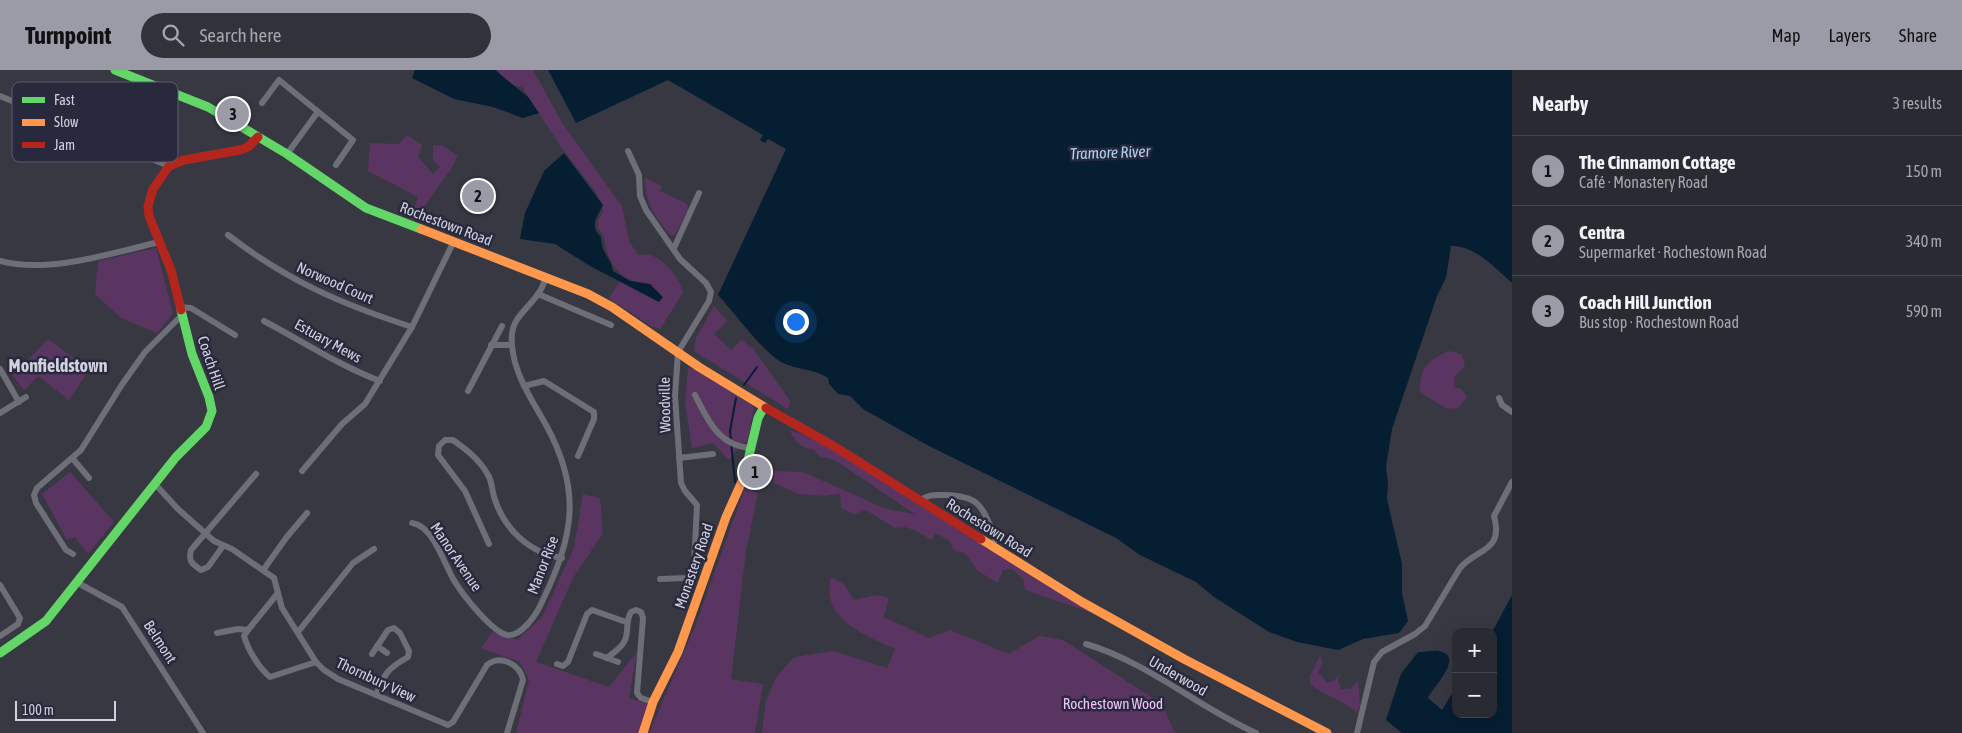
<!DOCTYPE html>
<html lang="en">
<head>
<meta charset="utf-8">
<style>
	body { margin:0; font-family:"Asap Condensed",sans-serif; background:#32323a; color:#f1f3f6 }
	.controls { position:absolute; right:15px; bottom:15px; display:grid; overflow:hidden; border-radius:10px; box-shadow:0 5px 20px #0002 }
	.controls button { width:45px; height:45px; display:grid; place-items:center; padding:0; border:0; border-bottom:1px solid #46464d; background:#2a2a32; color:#f1f3f6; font:25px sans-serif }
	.scale { position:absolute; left:15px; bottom:12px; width:101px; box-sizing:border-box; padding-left:5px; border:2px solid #d0d1df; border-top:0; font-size:14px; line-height:18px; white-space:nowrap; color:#d0d1df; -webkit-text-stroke:4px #29293e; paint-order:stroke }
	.you { position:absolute; left:795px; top:251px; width:18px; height:18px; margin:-12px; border:4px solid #fff; border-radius:50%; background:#1a73e8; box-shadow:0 0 0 8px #1a73e833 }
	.badge { display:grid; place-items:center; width:32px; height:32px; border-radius:50%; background:#9b9ba8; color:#111; font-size:16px; font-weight:700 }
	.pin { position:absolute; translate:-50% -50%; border:2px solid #fff; box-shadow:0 1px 5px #0006 }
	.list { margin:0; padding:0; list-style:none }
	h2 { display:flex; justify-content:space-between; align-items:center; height:65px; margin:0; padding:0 20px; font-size:21px }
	h2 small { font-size:16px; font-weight:400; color:#a5a7ac }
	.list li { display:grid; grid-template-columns:32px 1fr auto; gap:15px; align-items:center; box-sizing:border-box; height:70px; padding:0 20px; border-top:1px solid #46464d }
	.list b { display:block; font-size:19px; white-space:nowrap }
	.list p { margin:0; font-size:16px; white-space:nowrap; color:#a5a7ac }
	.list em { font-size:16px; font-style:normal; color:#a5a7ac }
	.icon { flex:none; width:28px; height:28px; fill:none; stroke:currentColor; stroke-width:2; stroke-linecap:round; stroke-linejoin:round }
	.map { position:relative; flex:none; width:1512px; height:663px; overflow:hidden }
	header { display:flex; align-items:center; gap:30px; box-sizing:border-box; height:70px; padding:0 25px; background:#9b9ba8; color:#111 }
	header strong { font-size:24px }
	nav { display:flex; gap:28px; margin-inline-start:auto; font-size:18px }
	.search { width:350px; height:45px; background:#32323a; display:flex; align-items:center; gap:12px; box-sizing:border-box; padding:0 18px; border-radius:28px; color:#a5a7ac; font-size:19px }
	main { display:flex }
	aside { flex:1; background:#2a2a32 }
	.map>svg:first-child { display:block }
	.green { fill:#5b3562 }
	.water { fill:#051e31 }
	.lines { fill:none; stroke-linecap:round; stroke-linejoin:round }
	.stream { stroke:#051e31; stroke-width:2 }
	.street { stroke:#6e6e78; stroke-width:6 }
	.fast { stroke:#63d668; stroke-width:9 }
	.slow { stroke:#ff974d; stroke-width:9 }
	.jam { stroke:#b3261e; stroke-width:9 }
	.labels { text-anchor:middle; stroke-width:5; stroke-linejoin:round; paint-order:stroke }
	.street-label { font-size:15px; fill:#d0d1df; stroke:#29293e }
	.park-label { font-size:15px; fill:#f3c1fb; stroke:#29293e }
	.water-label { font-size:16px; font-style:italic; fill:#aad3f4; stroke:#29293e }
	.quarter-label { font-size:18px; font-weight:bold; fill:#d0d1df; stroke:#29293e }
	.key { fill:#29293e; stroke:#5b5b6e; stroke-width:1 }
	.key-label { font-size:14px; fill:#d0d1df }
</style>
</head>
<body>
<header>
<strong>Turnpoint</strong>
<div class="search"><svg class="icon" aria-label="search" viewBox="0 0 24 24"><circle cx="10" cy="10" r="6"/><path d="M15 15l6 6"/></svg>Search here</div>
<nav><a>Map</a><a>Layers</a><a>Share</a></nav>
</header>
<main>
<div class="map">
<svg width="1512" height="663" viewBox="0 0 1512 663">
	<rect width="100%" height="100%" fill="#383843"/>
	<g class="green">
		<path d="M497 0H533L564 56 622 136 629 171 638 185C642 185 647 184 650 185 663 188 682 210 683 223L660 259 651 256 609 228 620 211 659 232 650 214C628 211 616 206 608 184 604 174 606 167 598 158V151L603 141 596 122 561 77 522 17 508 14Z"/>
		<path d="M407 65 422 75 418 87 433 104 440 97 433 90V75L443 76 458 86 451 99 414 151 410 149 418 127 368 101 370 73 399 74Z"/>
		<path d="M645 108 662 116 660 121 687 134 688 140 674 166 669 164C653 142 646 136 645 108Z"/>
		<path d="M156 178 173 243 157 263 121 248 95 224 98 191Z"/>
		<path d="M714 236 727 251 714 264 731 280 742 270 751 278 752 277 790 331 788 339 694 281 696 268Z"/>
		<path d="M48 269 89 300 69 330 38 306 24 320 7 298 27 291Z"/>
		<path d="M1450 281 1462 285 1465 296 1455 306 1454 317 1461 319 1467 327 1458 338 1447 339 1420 322C1420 298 1428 289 1450 281Z"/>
		<path d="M688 297 701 302 754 337 748 370 735 381 729 390 713 373 692 378 685 332Z"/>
		<path d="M790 361 802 364 840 384 1092 543 1025 520 1023 509 1012 499 1003 500 998 513 978 501 965 483 954 481 950 471 935 463 932 470 914 460 905 457 895 458 866 440 854 444 841 438 840 424 824 426 799 424 774 413 773 401 803 402 886 439 915 444 835 390 819 386 813 379C801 379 795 371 790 361Z"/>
		<path d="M70 402 114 452 88 484 75 467 67 470 42 424Z"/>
		<path d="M745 418 758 423 746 481 731 609 763 614 755 663H649L694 559Z"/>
		<path d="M583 424 600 428 603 463 573 508 536 592 609 617 637 582 629 628 647 634 639 663H516L529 610 520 592 481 578 492 562 517 570 542 547 574 478Z"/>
		<path d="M830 507 844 514 854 530 877 525 889 528 884 547 929 568 950 560 1009 584 1039 566 1063 570 1162 634 1174 661 1177 663H762L766 630 777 606 794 587 833 581 887 598 895 579C872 568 834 555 830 526 829 520 830 513 830 507Z"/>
		<path d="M1320 586 1323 592 1318 602 1327 613 1334 611 1340 604 1338 610 1341 619H1350L1358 610 1360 636 1357 643C1344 630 1326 626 1311 615L1310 606Z"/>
	</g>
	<g class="water">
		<path d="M415 0H495L528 27 539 43 523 48 493 37 454 29 412 8Z"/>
		<path d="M548 0H1512V213C1496 199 1475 175 1451 176L1446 208 1437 226 1392 359 1386 397 1388 413 1387 429 1402 494V523L1408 551 1399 563 1363 569 1338 580 1297 572 1269 562 1214 527 1196 512 1140 485 1116 468 927 375 863 339 850 326 838 324 829 314 828 308C813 298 796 300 781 292 762 281 734 242 718 225L786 79 768 69 765 73 760 70 763 65 668 10 576 53Z"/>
		<path d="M564 83 603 135C597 147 589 156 601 167 602 186 610 185 613 201L630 211 650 214 663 227 659 232 590 196 555 174 520 169 525 143 544 101Z"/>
		<path d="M1512 525V663H1402L1386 650 1401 604 1418 582C1425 582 1436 579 1442 582 1463 588 1432 619 1428 628L1442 640 1456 617V644H1493L1492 562Z"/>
	</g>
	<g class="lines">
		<g class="stream">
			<path d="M744 315 757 297"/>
			<path d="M735 412 730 361 736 328"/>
		</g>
		<g class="street">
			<path d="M0 26 169 96"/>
			<path d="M262 33 279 10 353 70 336 95"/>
			<path d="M628 81 639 105 640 126 646 140 680 189 706 213 711 222 709 231 678 282 675 326 681 413 685 421 697 435 694 495 687 508 660 509"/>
			<path d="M287 84 317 43"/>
			<path d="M228 165C288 211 341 234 412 257"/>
			<path d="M674 178 699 123"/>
			<path d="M0 191C47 204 113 183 159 172"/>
			<path d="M538 224 611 255"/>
			<path d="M179 237 191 238 235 265"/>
			<path d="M264 251C302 271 340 296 380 311"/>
			<path d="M491 275H512"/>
			<path d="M0 299 19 332"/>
			<path d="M524 316 544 311 594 342V349L578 386"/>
			<path d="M468 321 502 256"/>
			<path d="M695 325C708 351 719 376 751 378"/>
			<path d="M1499 328 1502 335 1512 342"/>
			<path d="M0 343 26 327"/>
			<path d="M679 388 713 384"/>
			<path d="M73 389 89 408"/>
			<path d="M302 401 342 354 365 334 412 257 453 173"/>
			<path d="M155 414 178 439 214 471 232 479 274 508 282 538 316 592 324 600 338 609 448 655 453 652 487 595C500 584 520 594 523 610L507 663"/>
			<path d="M920 431C928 424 934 425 945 425 982 426 981 437 996 468L991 477"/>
			<path d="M412 453C434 456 444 495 455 512 463 525 492 562 507 565 521 567 536 545 541 534 573 468 583 422 546 355 532 330 515 306 512 276 509 248 525 243 538 224 542 219 544 213 546 207"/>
			<path d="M489 474 465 421 438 385 439 376 445 370H453C467 380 480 390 488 405 492 411 492 420 494 427 504 459 529 483 562 488"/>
			<path d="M223 476 208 497 201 500C192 494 188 491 191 480L256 404"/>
			<path d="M73 484 66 480 36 433 34 425 37 418 81 380 121 316 145 282 181 246"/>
			<path d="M264 499 286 468 307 443"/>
			<path d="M78 513 122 537 203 663"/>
			<path d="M0 515 20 548 18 554 0 566"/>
			<path d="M278 523 248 560 244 566C248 580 259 598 270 607L316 592"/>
			<path d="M298 562 353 493 374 479"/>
			<path d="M217 563 238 559 248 560"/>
			<path d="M1086 574C1147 592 1198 637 1256 663"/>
			<path d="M377 576 387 583"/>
			<path d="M372 584 388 560 394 558 400 563 409 581 408 587C387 599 385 603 376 625"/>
			<path d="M596 584 618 592"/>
			<path d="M607 588C613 583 622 578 625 570 629 561 625 552 631 542L636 540 641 542 643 548 637 623 641 628 653 632"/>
			<path d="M557 594 563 596 568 592 587 544 592 540 626 552"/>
			<path d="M1357 663 1374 592 1382 582 1415 564 1425 556 1460 498C1477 478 1504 482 1494 446L1512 412"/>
		</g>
		<g class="fast">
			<path d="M115 0 208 37 287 84 366 138 421 159"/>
			<path d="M744 407 758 348 764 337"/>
			<path d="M0 583 46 551 176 387 206 357 212 341 209 327 192 284 181 240"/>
		</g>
		<g class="slow">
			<path d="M421 159 588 224 612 237 699 297 766 338"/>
			<path d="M981 469 1082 532 1184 589 1327 663"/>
			<path d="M643 663 653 632 678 582 726 447 744 407"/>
		</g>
		<g class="jam">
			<path d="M181 240 171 200 149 146 148 136 153 119 169 96 184 90 240 80 248 77 258 67"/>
			<path d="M766 338 837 378 981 469"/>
		</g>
	</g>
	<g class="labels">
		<g class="street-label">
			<text transform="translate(446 154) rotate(21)" y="5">Rochestown Road</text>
			<text transform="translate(335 213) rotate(24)" y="5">Norwood Court</text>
			<text transform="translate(328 271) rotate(29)" y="5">Estuary Mews</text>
			<text transform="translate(211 293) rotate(71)" y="5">Coach Hill</text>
			<text transform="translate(665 335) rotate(-91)" y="5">Woodville</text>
			<text transform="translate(989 458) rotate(32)" y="5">Rochestown Road</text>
			<text transform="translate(456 487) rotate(56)" y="5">Manor Avenue</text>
			<text transform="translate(543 495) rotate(-69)" y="5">Manor Rise</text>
			<text transform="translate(694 496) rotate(-71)" y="5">Monastery Road</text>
			<text transform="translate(160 572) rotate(57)" y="5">Belmont</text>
			<text transform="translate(1178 606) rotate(30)" y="5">Underwood</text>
			<text transform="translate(376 610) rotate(25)" y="5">Thornbury View</text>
		</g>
		<g class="park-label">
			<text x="1113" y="639">Rochestown Wood</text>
		</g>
		<g class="water-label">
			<text transform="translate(1110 82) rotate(-2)" y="6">Tramore River</text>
		</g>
		<g class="quarter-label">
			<text x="58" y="302">Monfieldstown</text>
		</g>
	</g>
	<rect x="12" y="12" width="166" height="80" rx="8" class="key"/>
	<rect x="22" y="27" width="23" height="6" fill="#63d668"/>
	<rect x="22" y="49" width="23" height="7" fill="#ff974d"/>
	<rect x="22" y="72" width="23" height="6" fill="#b3261e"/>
	<g class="key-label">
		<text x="54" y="35">Fast</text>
		<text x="54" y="57">Slow</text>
		<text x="54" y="80">Jam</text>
	</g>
</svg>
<div class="controls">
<button>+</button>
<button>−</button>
</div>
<div class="scale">100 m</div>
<div class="you"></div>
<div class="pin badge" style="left:755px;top:402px">1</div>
<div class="pin badge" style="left:478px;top:126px">2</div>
<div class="pin badge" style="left:233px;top:44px">3</div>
</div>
<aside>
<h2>Nearby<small>3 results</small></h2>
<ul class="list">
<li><span class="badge">1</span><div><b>The Cinnamon Cottage</b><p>Café · Monastery Road</p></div><em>150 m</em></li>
<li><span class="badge">2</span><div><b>Centra</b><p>Supermarket · Rochestown Road</p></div><em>340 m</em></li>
<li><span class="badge">3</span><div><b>Coach Hill Junction</b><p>Bus stop · Rochestown Road</p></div><em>590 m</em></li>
</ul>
</aside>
</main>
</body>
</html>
